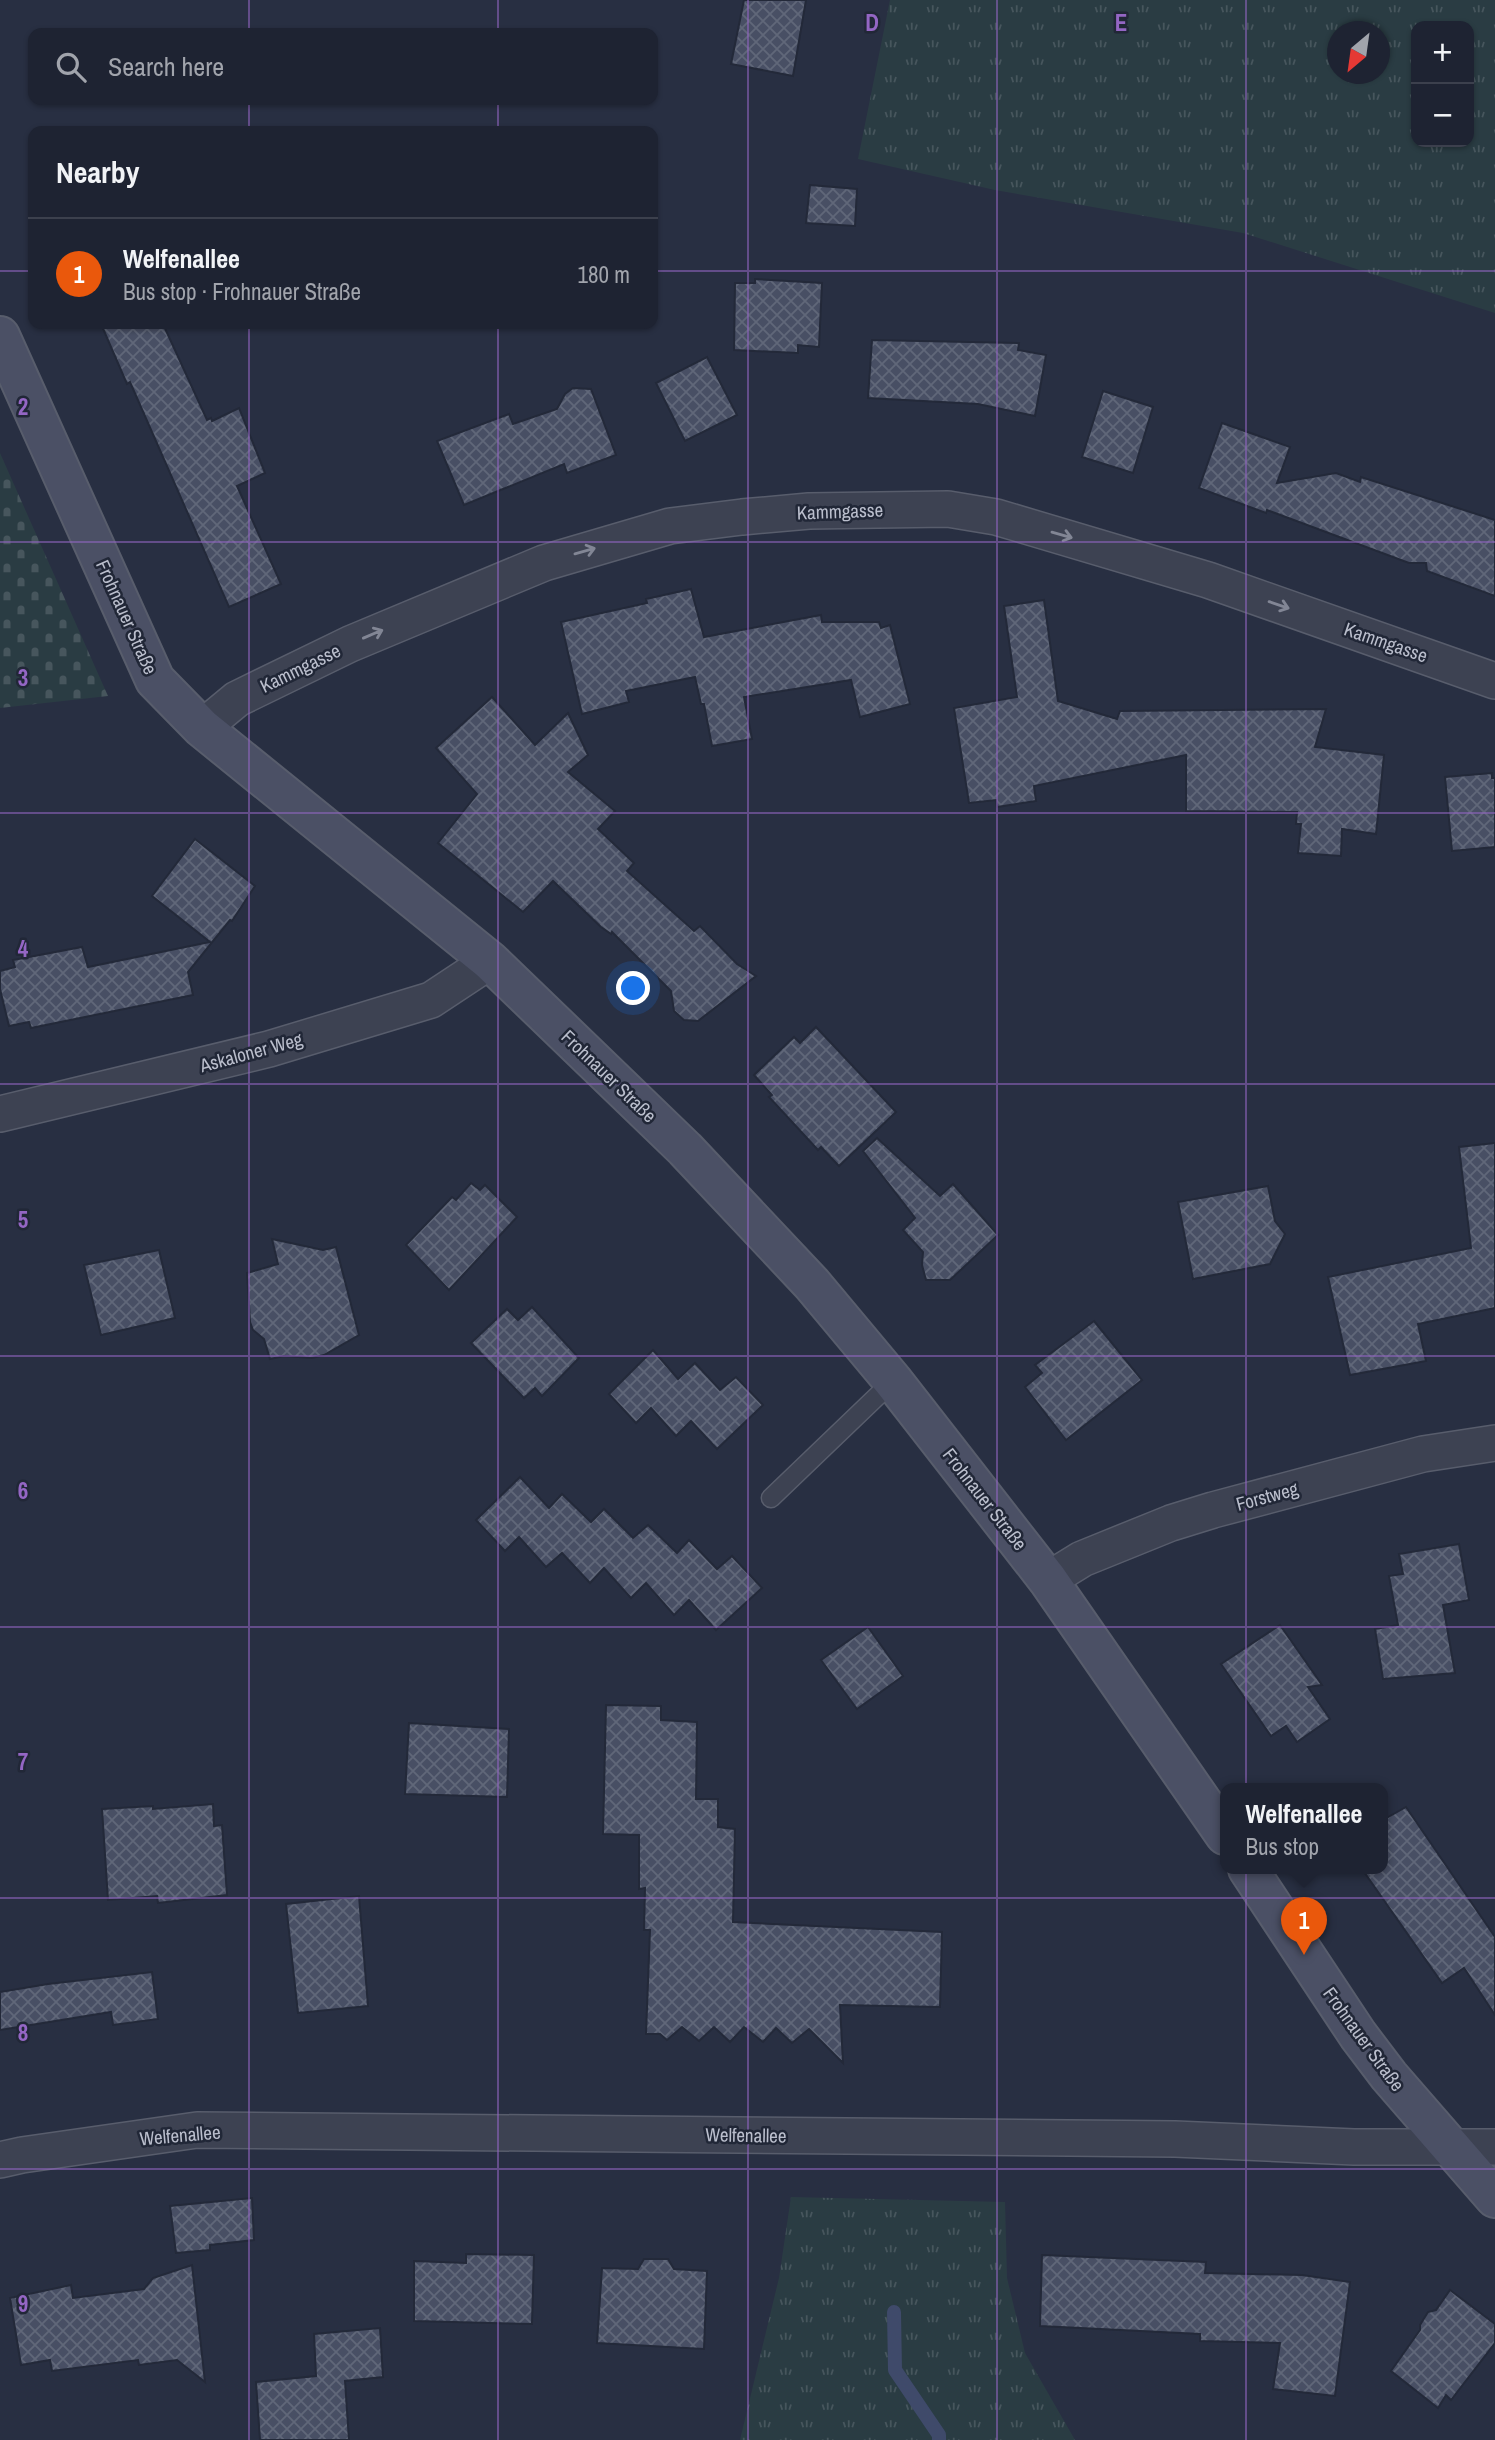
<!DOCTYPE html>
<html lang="en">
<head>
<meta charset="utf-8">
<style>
	body { margin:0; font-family:"Archivo Narrow",sans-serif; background:#262b3a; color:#f1f3f6 }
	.controls { position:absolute; right:21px; top:21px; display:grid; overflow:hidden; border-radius:14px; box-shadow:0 2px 5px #0004 }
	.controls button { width:63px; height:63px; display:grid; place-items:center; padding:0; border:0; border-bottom:2px solid #3c404d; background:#1e2332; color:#f1f3f6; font:35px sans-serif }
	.compass { position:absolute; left:1327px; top:21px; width:63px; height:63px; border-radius:50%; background:#1e2332; box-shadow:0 2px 5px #0004; rotate:209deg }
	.you { position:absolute; left:634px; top:989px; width:24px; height:24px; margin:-18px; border:5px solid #fff; border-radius:50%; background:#1a73e8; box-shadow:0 0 0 10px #1a73e833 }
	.badge { display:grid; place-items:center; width:46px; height:46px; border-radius:50%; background:#ea580c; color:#fff; font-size:23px; font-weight:700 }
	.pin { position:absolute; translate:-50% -58px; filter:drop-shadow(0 2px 4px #0008) }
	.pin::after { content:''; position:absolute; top:37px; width:24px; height:21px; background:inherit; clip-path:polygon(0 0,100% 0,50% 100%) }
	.popup { position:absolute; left:1220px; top:1783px; width:168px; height:91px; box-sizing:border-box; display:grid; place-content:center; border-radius:14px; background:#1e2332; filter:drop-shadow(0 2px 5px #0005); font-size:23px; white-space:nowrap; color:#a1a4ac }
	.popup b { font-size:26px; color:#f1f3f6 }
	.popup::after { content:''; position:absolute; left:50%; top:100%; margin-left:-14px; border:14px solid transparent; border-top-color:#1e2332 }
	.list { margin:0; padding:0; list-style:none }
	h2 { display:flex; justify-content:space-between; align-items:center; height:91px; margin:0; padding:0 28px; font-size:30px }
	h2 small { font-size:23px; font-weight:400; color:#a1a4ac }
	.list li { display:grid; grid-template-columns:46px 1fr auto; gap:21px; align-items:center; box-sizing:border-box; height:112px; padding:0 28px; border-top:2px solid #3c404d }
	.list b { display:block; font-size:26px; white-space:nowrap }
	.list p { margin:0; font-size:23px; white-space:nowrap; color:#a1a4ac }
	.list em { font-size:23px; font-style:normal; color:#a1a4ac }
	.icon { flex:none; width:38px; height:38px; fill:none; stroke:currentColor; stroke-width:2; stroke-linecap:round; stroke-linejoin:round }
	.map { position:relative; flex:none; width:1495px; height:2440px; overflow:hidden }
	.search { position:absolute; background:#1e2332; box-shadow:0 2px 5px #0004; left:28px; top:28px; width:630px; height:77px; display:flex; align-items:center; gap:18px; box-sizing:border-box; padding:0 24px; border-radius:14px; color:#a1a4ac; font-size:26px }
	.panel { position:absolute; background:#1e2332; box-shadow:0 2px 5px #0004; left:28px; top:126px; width:630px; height:203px; border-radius:14px }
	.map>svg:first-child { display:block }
	.cemetery { fill:url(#cemetery-stones) }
	.park { fill:url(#park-tufts); fill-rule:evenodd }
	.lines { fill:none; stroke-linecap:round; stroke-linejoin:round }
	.stream { stroke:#3f4a6a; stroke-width:14 }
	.building { fill:url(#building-cross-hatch); stroke:#232939; stroke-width:2 }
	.lane-casing { stroke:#585d6c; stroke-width:21 }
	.street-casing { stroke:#585d6c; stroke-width:38 }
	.secondary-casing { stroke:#585d6c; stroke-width:42 }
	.lane { stroke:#3d4252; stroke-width:18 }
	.street { stroke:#3d4252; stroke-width:35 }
	.secondary { stroke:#4b5065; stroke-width:38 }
	.oneway { stroke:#828695 }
	.grid { fill:none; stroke:#9466c4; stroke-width:2; stroke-opacity:0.55 }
	.labels { text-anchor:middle; stroke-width:5; stroke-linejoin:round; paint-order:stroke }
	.street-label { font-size:19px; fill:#babecc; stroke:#212737 }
	.grid-label { font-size:23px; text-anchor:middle; font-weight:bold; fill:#9466c4; stroke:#212737; stroke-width:5; stroke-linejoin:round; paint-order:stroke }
</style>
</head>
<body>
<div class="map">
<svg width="1495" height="2440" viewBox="0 0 1495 2440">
	<defs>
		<pattern id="cemetery-stones" width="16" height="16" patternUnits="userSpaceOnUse" patternTransform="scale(1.75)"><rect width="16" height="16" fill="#2a3c43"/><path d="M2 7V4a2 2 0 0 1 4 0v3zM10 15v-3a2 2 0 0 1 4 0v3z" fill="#47565d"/></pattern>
		<pattern id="park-tufts" width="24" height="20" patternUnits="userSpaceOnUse" patternTransform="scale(1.75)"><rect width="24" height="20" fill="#2a3c43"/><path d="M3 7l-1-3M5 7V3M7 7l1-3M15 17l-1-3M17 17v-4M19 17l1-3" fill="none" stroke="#47565d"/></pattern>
		<pattern id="building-cross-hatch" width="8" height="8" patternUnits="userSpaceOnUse" patternTransform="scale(1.75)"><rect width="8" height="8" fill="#484f64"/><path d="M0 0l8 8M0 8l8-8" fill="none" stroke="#606779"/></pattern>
	</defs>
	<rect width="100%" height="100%" fill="#282f42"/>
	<path class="cemetery" d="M0 453 108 696 0 708Z"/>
	<g class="park">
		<path d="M890 0H1495V313L1243 233 995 190 858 159ZM1416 26H1469V142H1416ZM1338 32H1380V74H1338Z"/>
		<path d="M791 2197 1005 2202 1007 2278 1025 2353 1075 2440H740L779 2278Z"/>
	</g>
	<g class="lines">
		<path class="stream" d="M894 2312 895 2370 939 2435V2440"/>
	</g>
	<g class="building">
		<path d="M744 0H806L793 76 731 64Z"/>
		<path d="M810 185 857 189 855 226 806 223Z"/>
		<path d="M755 279 822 283 819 347 798 345V353L734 350 735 283H755Z"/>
		<path d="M101 324H163L207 420 211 418 212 421 239 408 265 473 237 486 281 584 229 607 130 382 127 384Z"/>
		<path d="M872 340 1019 343 1018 350 1046 355 1035 416 978 404 868 398Z"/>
		<path d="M707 357 737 415 685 441 656 383Z"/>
		<path d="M573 388 591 389 616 455 567 473 564 464 464 505 437 441 509 414 513 424 557 409 565 394Z"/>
		<path d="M1103 391 1153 407 1133 473 1082 457Z"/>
		<path d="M1222 423 1290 447 1277 483 1336 473 1360 482 1361 477 1495 520V596L1427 571 1426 563H1409L1267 510 1266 513 1199 488Z"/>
		<path d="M691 589 704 637 821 615 822 622H879L881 628 890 625 910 704 860 717 851 680 744 697 752 739 712 746 704 704H701L695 677 626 691 629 702 582 714 561 622 647 603 646 599Z"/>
		<path d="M1044 600 1058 701 1117 719 1120 711 1326 709 1315 747 1384 755 1376 834 1342 829 1341 856 1298 853 1301 824H1296L1297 812 1186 811V755L1034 786 1036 801 997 807 996 800 969 803 954 708 1017 697 1004 606Z"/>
		<path d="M492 697 535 745 568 713 588 755 568 772 615 811 598 829 634 863 627 871 694 931 700 926 737 964 756 976 698 1021 684 1020 674 1011 671 991 612 932 611 934 601 927 553 881 523 912 438 843 477 794 436 748Z"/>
		<path d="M1492 773V778H1495V847L1452 851 1445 777Z"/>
		<path d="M195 839 255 886 232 921 230 920 188 972 193 995 31 1028 29 1022 9 1026 0 989V971L15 967 13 960 82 947 88 967 210 942 152 896Z"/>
		<path d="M816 1027 896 1112 839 1166 821 1147 818 1150 769 1097 772 1095 754 1075 794 1037 800 1043Z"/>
		<path d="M877 1138 940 1196 953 1184 998 1235 950 1280H926L922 1265 923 1252 903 1230 915 1218 863 1151Z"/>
		<path d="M1495 1143V1308L1418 1324 1426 1361 1350 1375 1328 1277 1471 1248 1459 1147Z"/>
		<path d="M471 1183 480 1190 485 1185 517 1217 449 1290 406 1245 452 1197 456 1200Z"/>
		<path d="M1268 1186 1275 1221 1285 1234 1270 1264 1193 1279 1178 1202Z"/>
		<path d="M272 1239 323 1250 336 1247 359 1335 324 1355 312 1358 284 1356 270 1359 264 1339 253 1330 250 1322 247 1273 278 1264Z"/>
		<path d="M159 1250 175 1318 101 1335 84 1265Z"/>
		<path d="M532 1307 579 1358 542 1396 535 1388 524 1398 471 1343 507 1309 518 1320Z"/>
		<path d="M1094 1321 1142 1380 1066 1440 1025 1387 1042 1373 1035 1365Z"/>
		<path d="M653 1350 678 1379 695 1363 720 1390 736 1377 763 1405 717 1449 691 1421 676 1436 651 1408 636 1423 609 1394Z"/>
		<path d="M520 1477 549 1508 562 1494 591 1522 604 1509 633 1538 648 1525 677 1553 689 1540 717 1569 732 1556 762 1588 716 1630 689 1600 674 1615 646 1583 631 1598 604 1568 590 1583 562 1553 546 1567 519 1537 505 1551 476 1520Z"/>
		<path d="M1459 1544 1469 1600 1443 1605 1455 1673 1383 1679 1375 1629 1398 1625 1389 1576 1403 1574 1399 1554Z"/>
		<path d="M1280 1625 1322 1685 1308 1687 1330 1719 1297 1742 1286 1726 1271 1736 1221 1664Z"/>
		<path d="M868 1627 903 1676 857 1709 821 1660Z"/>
		<path d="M606 1705 661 1706V1720L697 1722 696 1799H718V1827L735 1829 733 1922 942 1932 940 2007 840 2005 843 2063 809 2029 792 2043 776 2028 763 2042 744 2027 730 2042 714 2027 699 2041 682 2027 667 2040 660 2034H646L650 1930H644L645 1888 639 1889V1835L603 1834Z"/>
		<path d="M409 1723 509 1729 507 1797 405 1794Z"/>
		<path d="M213 1804 214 1826 222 1825 227 1895 158 1903 157 1896 108 1900 102 1809 153 1806V1809Z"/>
		<path d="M1406 1807 1495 1937V2015L1464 1968 1442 1983 1362 1869H1383V1820Z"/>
		<path d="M359 1896 368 2006 298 2013 286 1904Z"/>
		<path d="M152 1972 158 2019 113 2025 111 2012 0 2030V1992L48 1984Z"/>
		<path d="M252 2198 254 2240 210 2245V2250L176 2253 170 2206Z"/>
		<path d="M466 2254 534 2255 532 2324 414 2321V2261L466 2263Z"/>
		<path d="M1042 2255 1206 2262 1205 2273 1302 2275 1350 2282 1335 2396 1273 2389 1280 2343 1200 2341V2334L1040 2326Z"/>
		<path d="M644 2259H668L674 2269 707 2271 704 2349 597 2343 602 2268 638 2269Z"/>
		<path d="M192 2265 205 2382 177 2360 139 2365 138 2360 52 2371 50 2360 21 2365 10 2298 71 2285 73 2298 144 2289 153 2278Z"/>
		<path d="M1450 2290 1495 2324V2343L1451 2400 1446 2395 1438 2408 1391 2371 1420 2330V2325L1428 2312 1436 2310Z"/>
		<path d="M380 2328 383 2377 345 2381 349 2440H260L256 2382 316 2376 314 2334Z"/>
	</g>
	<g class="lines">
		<defs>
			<path id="lane" d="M771 1498 893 1381"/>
			<g id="street">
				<path d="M202 728 237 699 350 644 544 563 670 526 742 517 809 511 948 509 996 517 1208 580 1495 681"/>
				<path d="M0 1114 269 1049 431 1000 490 961"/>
				<path d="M1048 1580 1082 1559 1171 1523 1213 1510 1423 1454 1495 1443"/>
				<path d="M0 2160 22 2155 197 2130 1175 2139 1354 2147H1495"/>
			</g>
			<g id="secondary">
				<path d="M0 336 155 680 202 728 490 961 685 1149 812 1284 893 1381 1048 1580 1225 1835"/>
				<path d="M1248 1869 1358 2035 1389 2076 1495 2198"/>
			</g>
		</defs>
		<use href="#lane" class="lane-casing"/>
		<use href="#street" class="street-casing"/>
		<use href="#secondary" class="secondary-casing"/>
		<use href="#lane" class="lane"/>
		<use href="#street" class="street"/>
		<use href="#secondary" class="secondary"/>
	</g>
	<defs><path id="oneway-shaft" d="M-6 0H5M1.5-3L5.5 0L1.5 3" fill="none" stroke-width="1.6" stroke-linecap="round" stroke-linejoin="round" transform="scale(1.75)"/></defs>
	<g class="oneway">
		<use href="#oneway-shaft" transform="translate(1062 535) rotate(16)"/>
		<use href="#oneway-shaft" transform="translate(585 551) rotate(-16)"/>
		<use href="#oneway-shaft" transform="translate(1279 605) rotate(19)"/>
		<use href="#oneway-shaft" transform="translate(373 634) rotate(-23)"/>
	</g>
	<path class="grid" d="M249 0V33M498 0V33M748 0V2440M997 0V2440M1246 0V2440M249 100V131M498 100V131M0 271H33M653 271H1495M249 324V2440M498 324V2440M0 542H1495M0 813H1495M0 1084H1495M0 1356H1495M0 1627H1495M0 1898H1495M0 2169H1495"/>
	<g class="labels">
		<g class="street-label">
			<text transform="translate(840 511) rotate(-2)" y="7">Kammgasse</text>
			<text transform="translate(127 617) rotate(66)" y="7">Frohnauer Straße</text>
			<text transform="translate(1386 642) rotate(19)" y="7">Kammgasse</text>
			<text transform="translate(300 668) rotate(-26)" y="7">Kammgasse</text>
			<text transform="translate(251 1052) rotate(-15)" y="7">Askaloner Weg</text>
			<text transform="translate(609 1076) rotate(44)" y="7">Frohnauer Straße</text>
			<text transform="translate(1267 1496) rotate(-15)" y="7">Forstweg</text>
			<text transform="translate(985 1499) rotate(52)" y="7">Frohnauer Straße</text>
			<text transform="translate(1364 2039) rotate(54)" y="7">Frohnauer Straße</text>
			<text transform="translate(180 2135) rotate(-5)" y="7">Welfenallee</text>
			<text transform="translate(746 2135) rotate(1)" y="7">Welfenallee</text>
		</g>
	</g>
	<g class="grid-label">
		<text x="872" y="31">D</text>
		<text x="1121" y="31">E</text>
		<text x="23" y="415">2</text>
		<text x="23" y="686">3</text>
		<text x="23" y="957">4</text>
		<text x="23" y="1228">5</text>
		<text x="23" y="1499">6</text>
		<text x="23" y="1770">7</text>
		<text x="23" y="2041">8</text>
		<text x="23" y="2312">9</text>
	</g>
</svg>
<div class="controls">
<button>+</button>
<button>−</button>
</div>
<svg class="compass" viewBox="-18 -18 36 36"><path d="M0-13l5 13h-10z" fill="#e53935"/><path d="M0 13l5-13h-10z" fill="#a1a4ac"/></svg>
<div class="you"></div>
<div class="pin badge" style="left:1304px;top:1955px">1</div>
<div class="popup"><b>Welfenallee</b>Bus stop</div>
<div class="search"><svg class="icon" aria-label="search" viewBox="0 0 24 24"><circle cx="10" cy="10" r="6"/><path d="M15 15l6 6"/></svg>Search here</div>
<section class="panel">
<h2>Nearby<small></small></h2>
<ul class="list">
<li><span class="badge">1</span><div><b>Welfenallee</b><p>Bus stop · Frohnauer Straße</p></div><em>180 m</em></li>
</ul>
</section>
</div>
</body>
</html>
